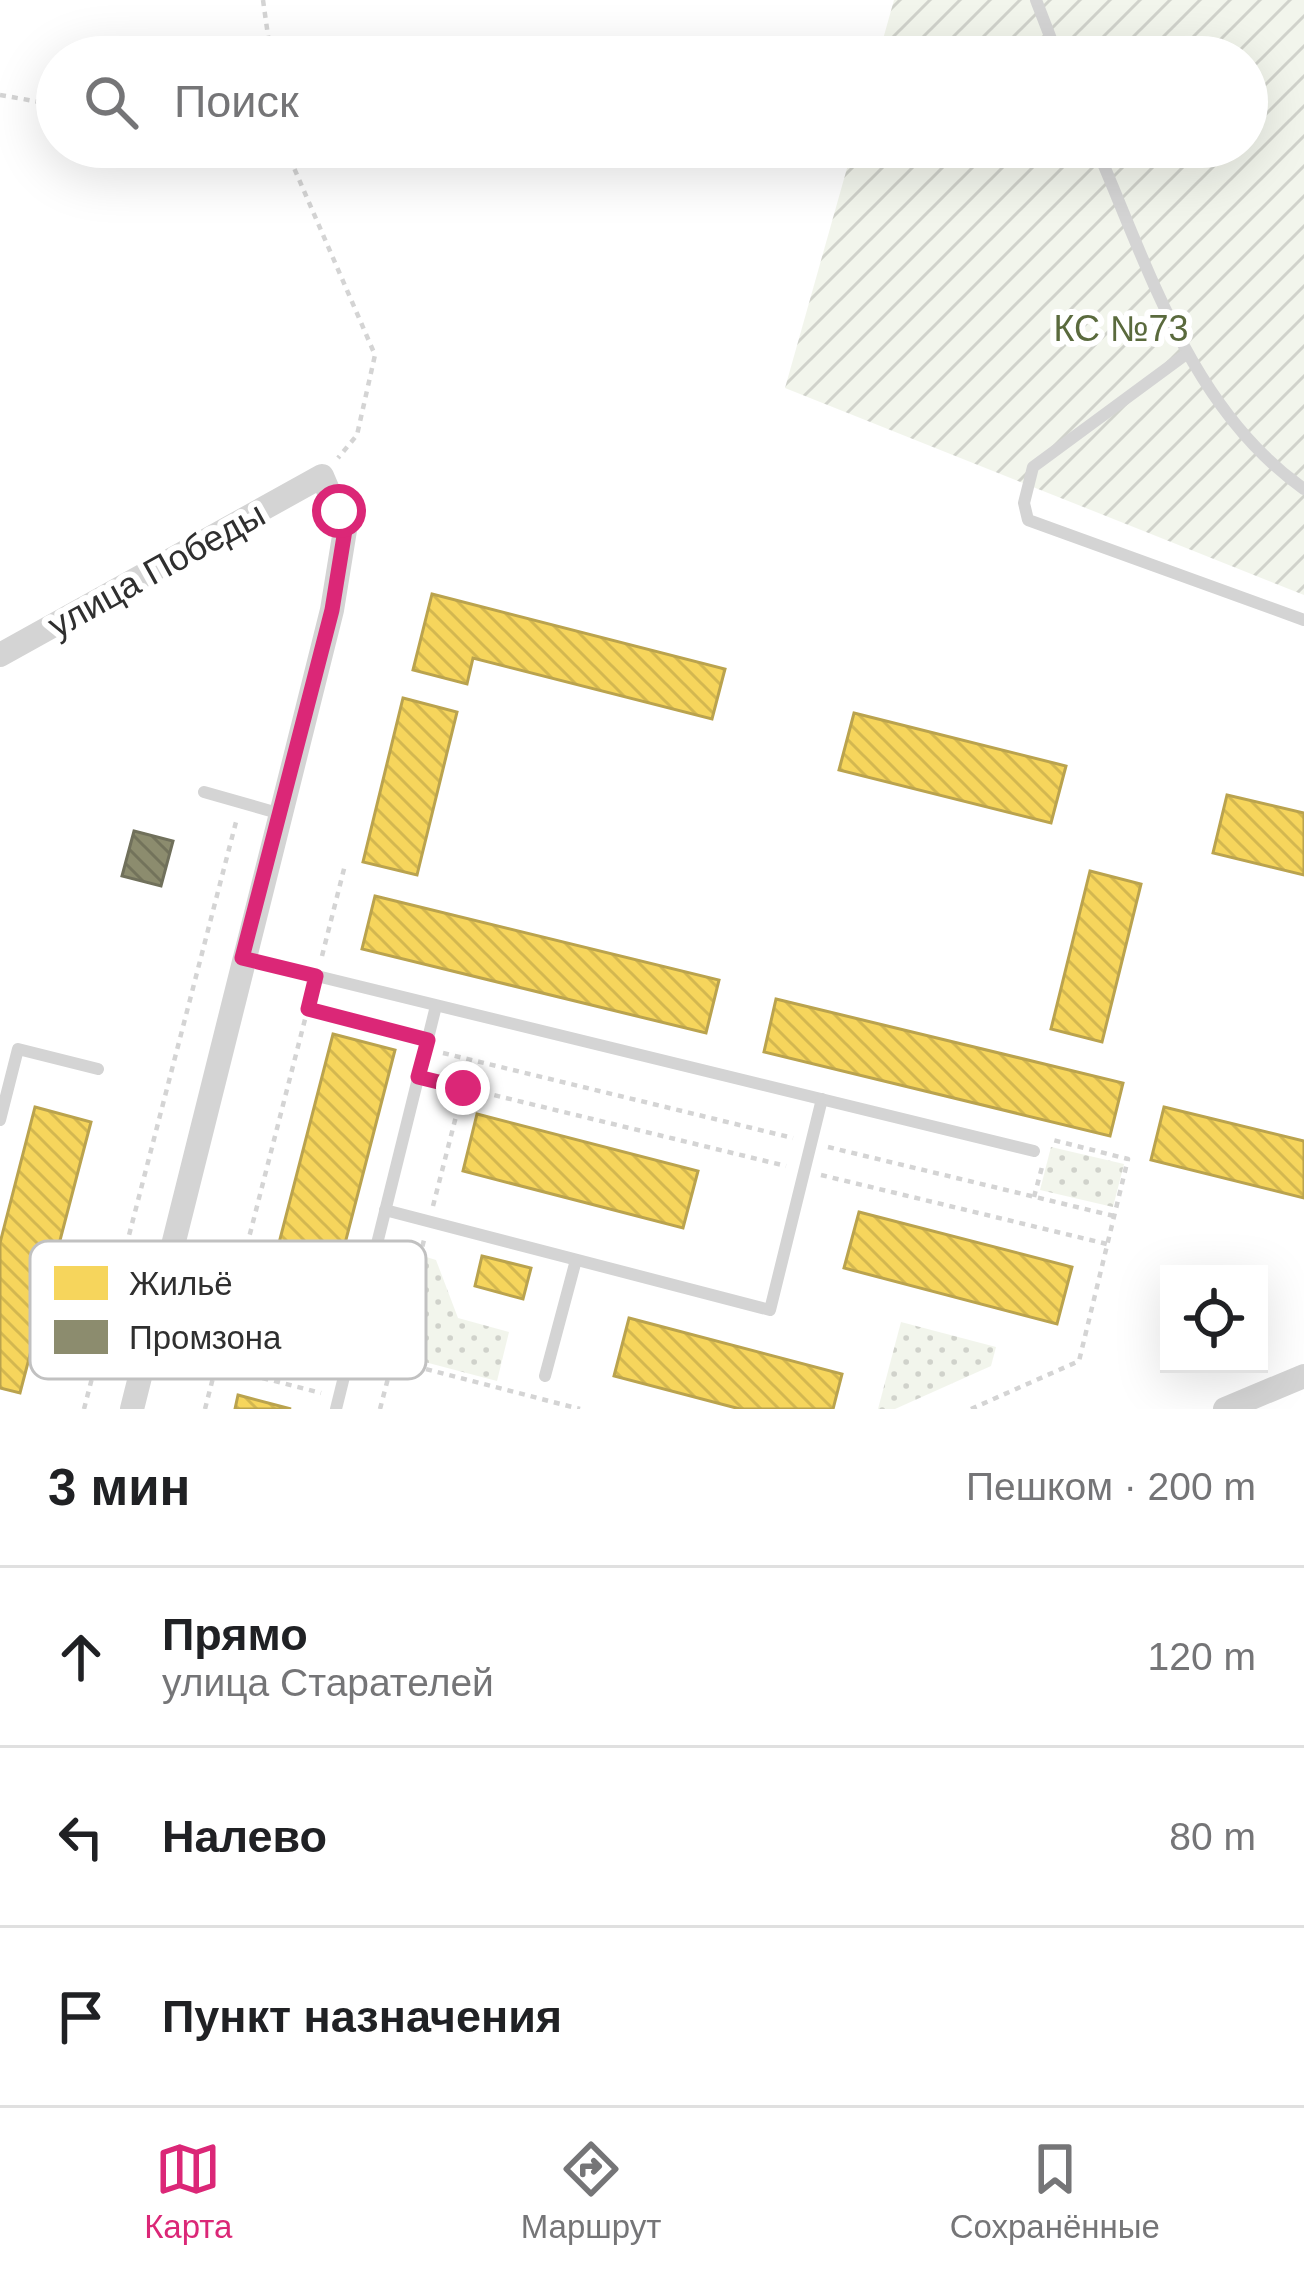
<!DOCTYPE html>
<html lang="ru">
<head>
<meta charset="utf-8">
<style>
	body { margin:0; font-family:Helvetica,sans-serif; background:#f6f6f6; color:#202124 }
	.controls { position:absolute; right:36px; bottom:36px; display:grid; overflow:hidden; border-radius:0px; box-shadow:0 12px 48px #0002 }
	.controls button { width:108px; height:108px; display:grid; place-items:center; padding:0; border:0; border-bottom:3px solid #e0e0e0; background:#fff; color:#202124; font:60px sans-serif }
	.stop { position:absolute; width:36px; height:36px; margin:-27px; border:9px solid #db2777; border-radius:50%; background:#fff }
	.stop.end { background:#db2777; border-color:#fff; box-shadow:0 3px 12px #0008 }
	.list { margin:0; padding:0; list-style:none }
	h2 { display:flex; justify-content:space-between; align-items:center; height:156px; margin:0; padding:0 48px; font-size:51px }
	h2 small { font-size:39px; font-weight:400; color:#757577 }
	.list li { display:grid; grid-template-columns:78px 1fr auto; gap:36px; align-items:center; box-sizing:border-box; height:180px; padding:0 48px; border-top:3px solid #e0e0e0 }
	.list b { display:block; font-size:45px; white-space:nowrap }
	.list p { margin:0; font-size:39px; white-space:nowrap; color:#757577 }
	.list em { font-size:39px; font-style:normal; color:#757577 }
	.icon { flex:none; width:66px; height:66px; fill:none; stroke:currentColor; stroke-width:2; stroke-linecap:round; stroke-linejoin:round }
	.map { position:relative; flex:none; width:1304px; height:1409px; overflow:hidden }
	.search { position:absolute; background:#fff; box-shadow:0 12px 48px #0002; left:36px; right:36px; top:36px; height:132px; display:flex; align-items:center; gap:30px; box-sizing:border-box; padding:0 42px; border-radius:66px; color:#757577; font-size:45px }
	.sheet { height:696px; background:#fff }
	nav { display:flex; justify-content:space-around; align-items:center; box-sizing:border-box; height:168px; border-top:3px solid #e0e0e0; background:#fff; font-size:33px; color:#757577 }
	nav a { display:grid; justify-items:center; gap:6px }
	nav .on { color:#db2777 }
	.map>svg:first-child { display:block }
	.park { fill:url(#park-dots) }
	.garden { fill:url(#garden-furrows) }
	.homes { fill:url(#homes-back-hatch); stroke:#baa34e; stroke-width:3 }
	.industry { fill:url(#industry-back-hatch); stroke:#70705b; stroke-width:3 }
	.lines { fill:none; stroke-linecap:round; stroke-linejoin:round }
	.path { stroke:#d4d4d4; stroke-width:4.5; stroke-dasharray:6 6; stroke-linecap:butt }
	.lane { stroke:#d4d4d4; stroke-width:12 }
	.street { stroke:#d4d4d4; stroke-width:24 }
	.route { stroke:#db2777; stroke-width:15 }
	.labels { text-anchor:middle; stroke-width:12; stroke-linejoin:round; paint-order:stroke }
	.park-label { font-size:36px; fill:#5a6a3d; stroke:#fff }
	.street-label { font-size:36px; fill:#2f2f2f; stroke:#fff }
	.key { fill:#fff; stroke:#c1c1c1; stroke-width:3 }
	.key-label { font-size:33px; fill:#2f2f2f }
</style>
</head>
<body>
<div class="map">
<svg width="1304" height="1409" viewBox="0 0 1304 1409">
	<defs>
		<pattern id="park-dots" width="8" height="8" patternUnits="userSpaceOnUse" patternTransform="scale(3)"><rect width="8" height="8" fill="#f2f5ec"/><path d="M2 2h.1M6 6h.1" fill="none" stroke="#d0d2cb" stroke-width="1.8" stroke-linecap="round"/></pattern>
		<pattern id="garden-furrows" width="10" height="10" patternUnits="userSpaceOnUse" patternTransform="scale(3)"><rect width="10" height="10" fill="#f2f5ec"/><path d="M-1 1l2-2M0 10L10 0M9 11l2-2" fill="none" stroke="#d0d2cb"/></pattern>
		<pattern id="homes-back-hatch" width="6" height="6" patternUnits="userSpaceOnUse" patternTransform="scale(3)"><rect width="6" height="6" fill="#f6d55c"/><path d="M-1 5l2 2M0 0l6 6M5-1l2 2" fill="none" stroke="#d3b750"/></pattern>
		<pattern id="industry-back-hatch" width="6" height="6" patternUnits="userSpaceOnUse" patternTransform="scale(3)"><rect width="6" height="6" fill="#8c8c6e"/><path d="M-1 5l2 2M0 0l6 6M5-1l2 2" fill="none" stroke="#73735b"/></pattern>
	</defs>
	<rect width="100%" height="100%" fill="#fff"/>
	<g class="park">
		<path d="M1051 1147 1124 1164 1113 1207 1040 1190Z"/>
		<path d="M423 1256 436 1260 458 1318 509 1332 497 1381 398 1355Z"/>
		<path d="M901 1322 996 1347 991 1366 895 1409H878Z"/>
	</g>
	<path class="garden" d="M894 0H1304V595L785 388 853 147H1247V57H878Z"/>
	<g class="homes">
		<path d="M432 594 725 669 712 719 473 658 467 684 413 670Z"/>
		<path d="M403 698 457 712 417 875 363 862Z"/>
		<path d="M854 713 1066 766 1051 823 839 770Z"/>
		<path d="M1227 795 1304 813V875L1213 853Z"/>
		<path d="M1090 871 1141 884 1102 1042 1051 1029Z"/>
		<path d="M375 896 719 980 706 1033 362 949Z"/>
		<path d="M776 999 1123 1083 1110 1136 764 1052Z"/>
		<path d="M333 1034 395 1050 318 1348 256 1332Z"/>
		<path d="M35 1107 91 1122 20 1393 0 1388V1243Z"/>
		<path d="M1164 1107 1304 1141V1198L1151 1160Z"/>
		<path d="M477 1114 698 1171 683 1228 463 1171Z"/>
		<path d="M859 1212 1072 1267 1057 1324 844 1268Z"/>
		<path d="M482 1256 531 1268 523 1299 475 1286Z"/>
		<path d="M629 1318 842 1374 833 1409H740L614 1376Z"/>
		<path d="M238 1395 291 1409H235Z"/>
	</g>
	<path class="industry" d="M134 831 173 841 161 886 122 876Z"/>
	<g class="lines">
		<g class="path">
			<path d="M263 0 271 57"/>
			<path d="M0 95 57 105"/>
			<path d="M285 147 375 355 357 435 338 458"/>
			<path d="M322 956 345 865"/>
			<path d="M308 1009 407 1034"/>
			<path d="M443 1053 793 1138"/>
			<path d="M436 1081 786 1166"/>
			<path d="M828 1147 1114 1216"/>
			<path d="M821 1175 1107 1244"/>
			<path d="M1034 1197 1042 1167"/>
			<path d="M433 1206 463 1089"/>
			<path d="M368 1354 580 1409"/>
			<path d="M216 1366 321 1393"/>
			<path d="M84 1409 236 822"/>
			<path d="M205 1409 311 996"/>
			<path d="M380 1409 424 1240"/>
			<path d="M971 1409 1079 1361 1128 1159 1049 1139"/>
		</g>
		<g class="lane">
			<path d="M1036 0 1058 57"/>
			<path d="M1096 147C1149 269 1191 409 1304 489"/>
			<path d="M1185 355 1033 467 1024 503 1028 520 1304 620"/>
			<path d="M204 792 281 814"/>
			<path d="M243 958 1034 1151"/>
			<path d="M0 1120 18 1049 98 1069"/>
			<path d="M385 1210 770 1310 822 1099"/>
			<path d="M545 1376 576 1260"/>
			<path d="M336 1409 436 1006"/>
		</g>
		<g class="street">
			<path d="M0 655 322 476 345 530 332 610 132 1409"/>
			<path d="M1225 1409 1304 1376"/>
		</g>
	</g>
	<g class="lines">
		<path class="route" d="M339 511 345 530 332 610 242 958 316 976 308 1009 428 1040 418 1077 463 1088"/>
	</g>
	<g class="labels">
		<g class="park-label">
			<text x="1121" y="341">КС №73</text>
		</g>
		<g class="street-label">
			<text transform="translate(156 569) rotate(-29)" y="13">улица Победы</text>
		</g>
	</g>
	<rect x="30" y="1241" width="396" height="138" rx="18" class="key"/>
	<rect x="54" y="1266" width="54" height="34" fill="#f6d55c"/>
	<rect x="54" y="1320" width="54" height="34" fill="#8c8c6e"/>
	<g class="key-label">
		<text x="129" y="1295">Жильё</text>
		<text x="129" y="1349">Промзона</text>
	</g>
</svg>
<div class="controls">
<button><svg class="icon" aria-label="locate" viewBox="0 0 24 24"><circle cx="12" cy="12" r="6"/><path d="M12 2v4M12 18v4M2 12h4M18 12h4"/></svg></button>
</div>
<div class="stop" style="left:339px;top:511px"></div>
<div class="stop end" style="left:463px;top:1088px"></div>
<div class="search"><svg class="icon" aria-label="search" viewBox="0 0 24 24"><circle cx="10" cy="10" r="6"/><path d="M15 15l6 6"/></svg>Поиск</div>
</div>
<section class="sheet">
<h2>3 мин<small>Пешком · 200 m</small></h2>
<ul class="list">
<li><svg class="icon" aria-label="ahead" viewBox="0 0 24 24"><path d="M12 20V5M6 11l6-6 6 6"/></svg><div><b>Прямо</b><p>улица Старателей</p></div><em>120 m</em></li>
<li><svg class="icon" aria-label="left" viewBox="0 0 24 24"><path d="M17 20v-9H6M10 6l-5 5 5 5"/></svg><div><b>Налево</b></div><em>80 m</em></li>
<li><svg class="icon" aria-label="arrive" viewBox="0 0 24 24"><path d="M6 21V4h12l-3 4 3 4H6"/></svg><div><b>Пункт назначения</b></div></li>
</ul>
</section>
<nav>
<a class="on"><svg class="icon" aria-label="map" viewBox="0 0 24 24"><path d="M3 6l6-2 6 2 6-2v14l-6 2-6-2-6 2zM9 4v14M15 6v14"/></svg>Карта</a>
<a><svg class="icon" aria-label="directions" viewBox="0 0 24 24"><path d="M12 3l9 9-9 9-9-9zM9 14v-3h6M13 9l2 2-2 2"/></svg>Маршрут</a>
<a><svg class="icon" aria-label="saved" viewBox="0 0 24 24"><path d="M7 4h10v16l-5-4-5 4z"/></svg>Сохранённые</a>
</nav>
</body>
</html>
